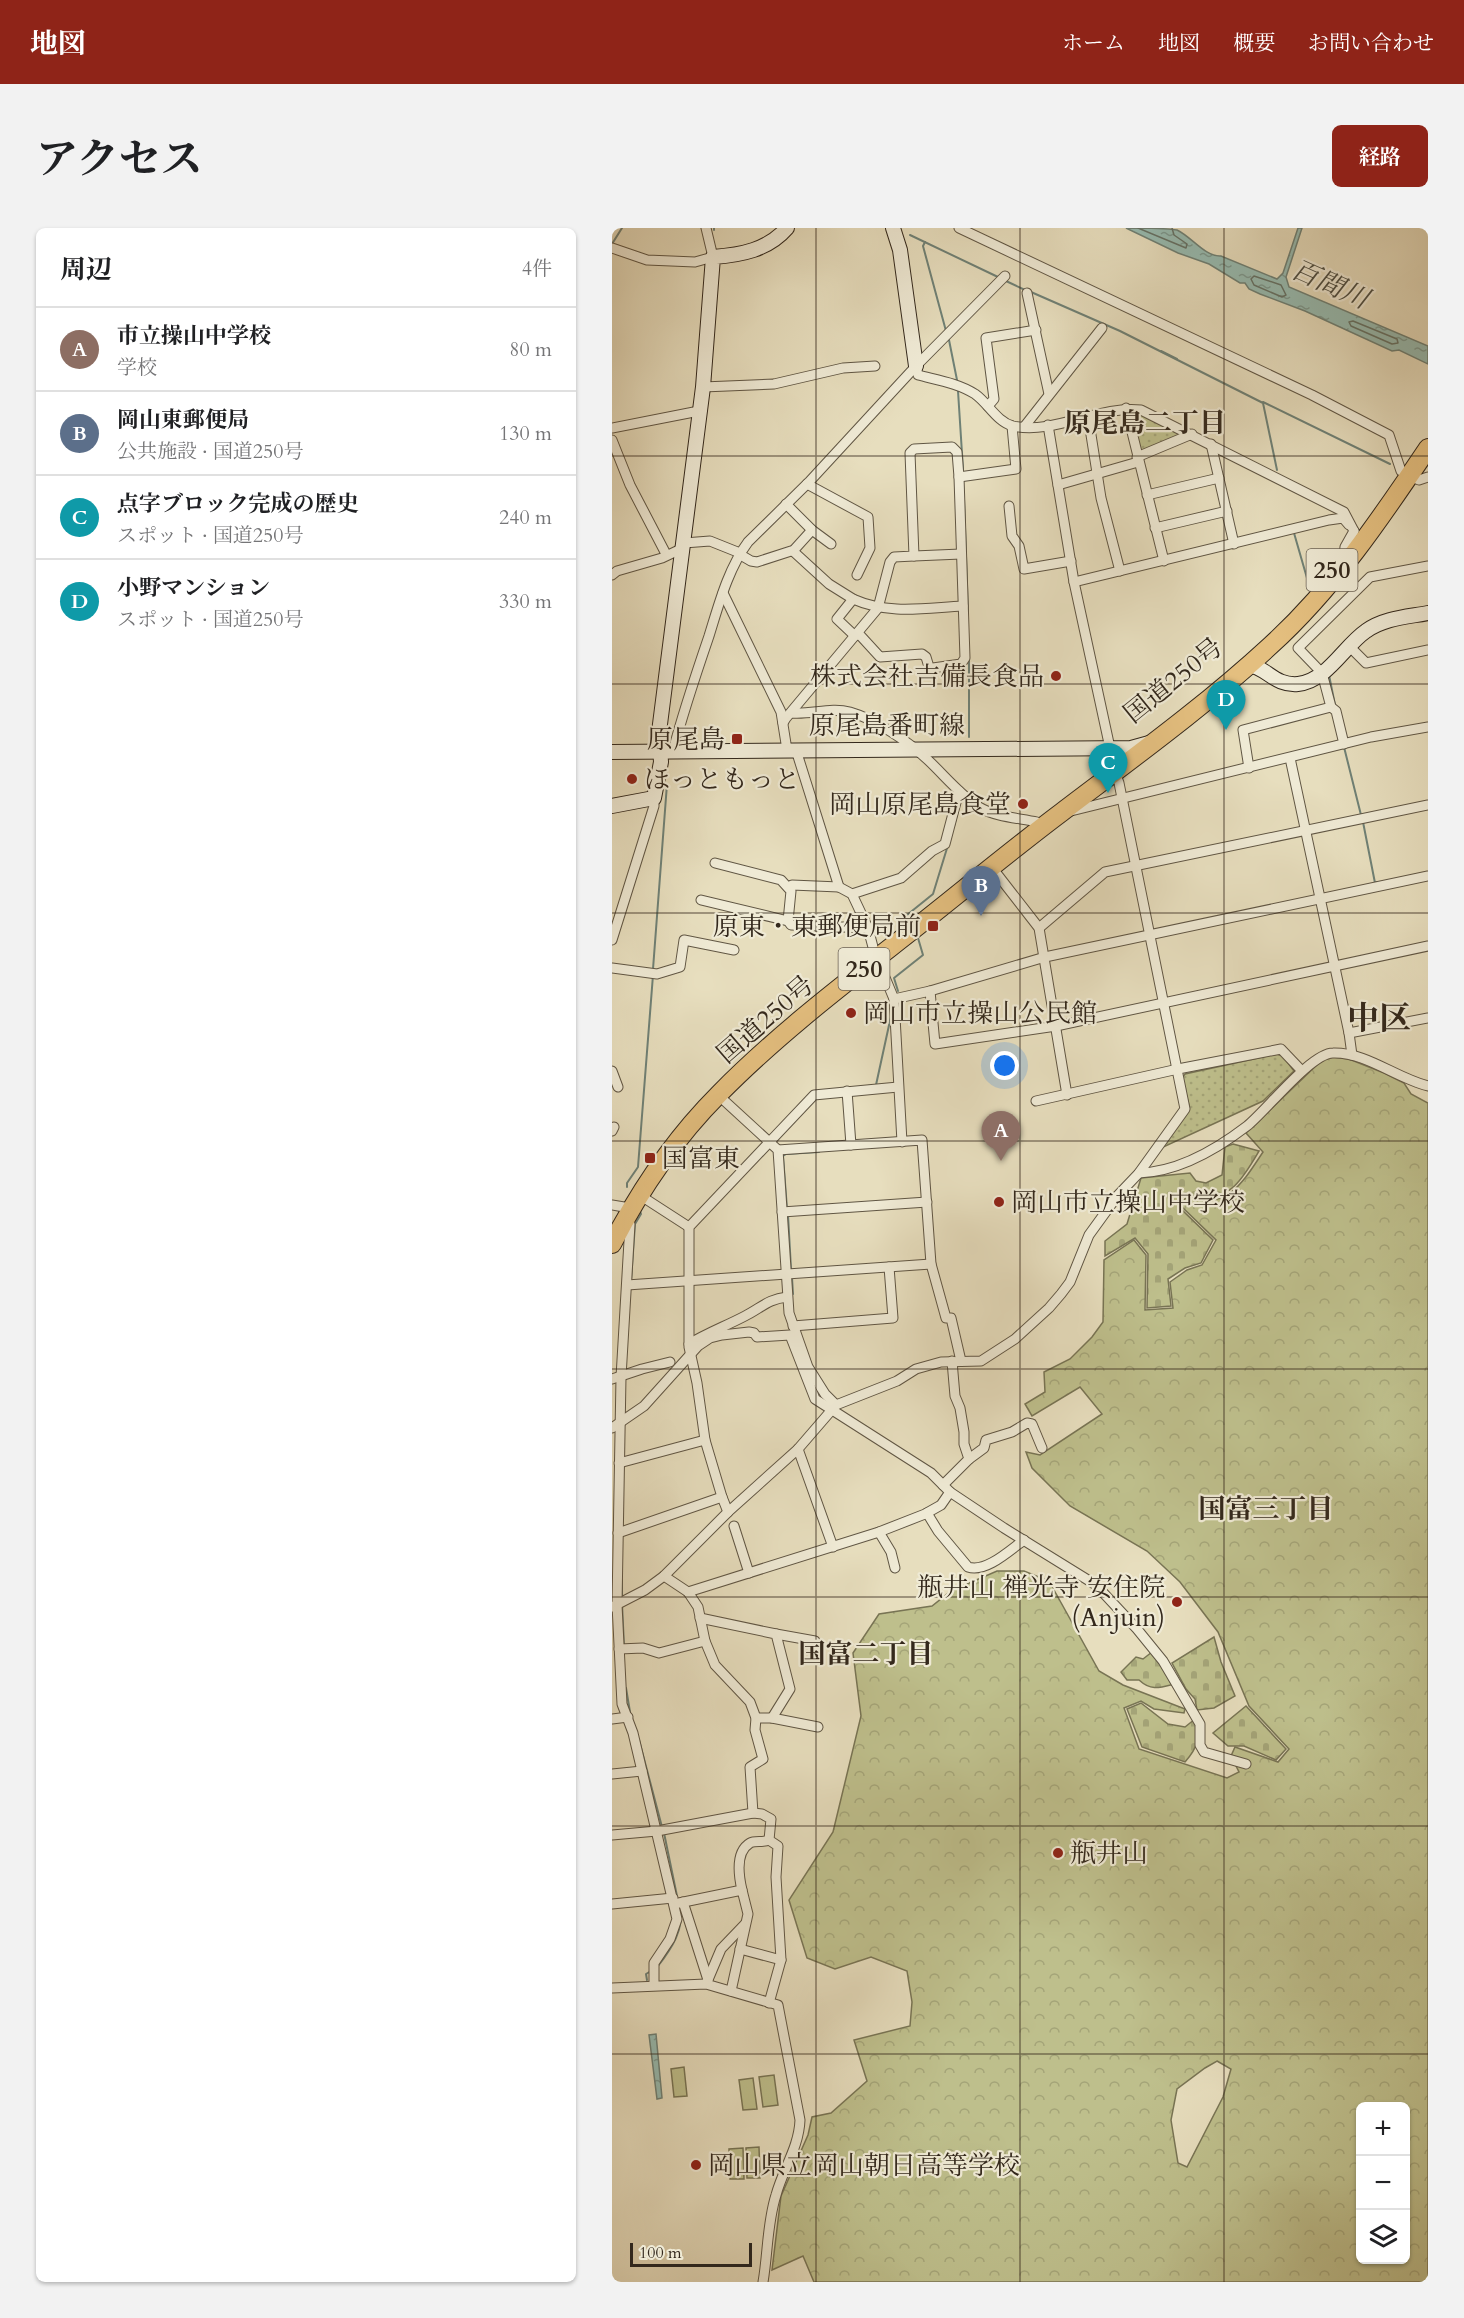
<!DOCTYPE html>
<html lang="ja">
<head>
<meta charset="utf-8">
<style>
	body { margin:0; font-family:Cardo,"Noto Serif JP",serif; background:#f2f2f2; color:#202124 }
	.controls { position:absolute; right:18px; bottom:18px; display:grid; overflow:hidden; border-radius:9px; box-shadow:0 2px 4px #0004 }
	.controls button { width:54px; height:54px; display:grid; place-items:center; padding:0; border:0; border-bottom:2px solid #e0e0e0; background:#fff; color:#202124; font:30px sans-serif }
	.scale { position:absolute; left:18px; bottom:15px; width:122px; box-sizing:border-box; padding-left:6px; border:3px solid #33281c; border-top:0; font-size:16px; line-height:21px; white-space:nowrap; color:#33281c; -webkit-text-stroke:4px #efead5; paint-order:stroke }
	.you { position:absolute; left:393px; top:838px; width:21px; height:21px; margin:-15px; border:4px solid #fff; border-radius:50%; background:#1a73e8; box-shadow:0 0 0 9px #1a73e833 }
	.badge { display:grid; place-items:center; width:39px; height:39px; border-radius:50%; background:#8f2418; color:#fff; font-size:20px; font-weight:700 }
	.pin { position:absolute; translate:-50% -50px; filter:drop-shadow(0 2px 3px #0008) }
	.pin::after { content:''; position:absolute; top:32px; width:21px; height:18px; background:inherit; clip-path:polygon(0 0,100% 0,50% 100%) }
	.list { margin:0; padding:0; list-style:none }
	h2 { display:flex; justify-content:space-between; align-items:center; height:78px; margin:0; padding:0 24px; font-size:26px }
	h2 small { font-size:20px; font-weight:400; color:#757577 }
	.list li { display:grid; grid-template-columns:39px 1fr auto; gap:18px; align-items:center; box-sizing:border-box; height:84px; padding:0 24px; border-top:2px solid #e0e0e0 }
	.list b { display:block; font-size:22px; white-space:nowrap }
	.list p { margin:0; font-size:20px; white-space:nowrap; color:#757577 }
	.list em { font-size:20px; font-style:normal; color:#757577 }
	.icon { flex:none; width:33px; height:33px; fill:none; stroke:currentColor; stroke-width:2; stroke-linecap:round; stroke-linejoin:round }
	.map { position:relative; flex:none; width:816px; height:2054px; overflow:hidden; border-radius:9px }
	header { display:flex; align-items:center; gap:36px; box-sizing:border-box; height:84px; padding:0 30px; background:#8f2418; color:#fff }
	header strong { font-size:28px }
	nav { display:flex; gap:33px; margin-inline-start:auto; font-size:21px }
	.intro { display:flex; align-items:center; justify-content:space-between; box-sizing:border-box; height:144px; padding:0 36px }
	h1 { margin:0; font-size:42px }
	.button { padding:15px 27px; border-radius:9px; background:#8f2418; color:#fff; font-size:21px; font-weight:700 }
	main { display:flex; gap:36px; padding:0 36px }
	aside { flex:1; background:#fff; border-radius:9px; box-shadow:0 2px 4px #0004 }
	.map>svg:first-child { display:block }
	.green { fill:#bebf8c; stroke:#787454; stroke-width:1.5 }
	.forest { fill:url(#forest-crowns); stroke:#787454; stroke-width:1.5; fill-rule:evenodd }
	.cemetery { fill:url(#cemetery-stones); stroke:#787454; stroke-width:1.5 }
	.park { fill:url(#park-dots); stroke:#787454; stroke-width:1.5 }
	.water { fill:url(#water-ripples); stroke:#6f8176; stroke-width:1.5 }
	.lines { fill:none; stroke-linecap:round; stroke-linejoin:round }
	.shore { stroke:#657267; stroke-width:1.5 }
	.stream { stroke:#6f8176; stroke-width:2 }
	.street-casing { stroke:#605644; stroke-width:11 }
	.secondary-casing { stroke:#33281c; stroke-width:16 }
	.highway-casing { stroke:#33281c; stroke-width:20 }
	.street { stroke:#efead5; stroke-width:9 }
	.secondary { stroke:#efead5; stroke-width:14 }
	.highway { stroke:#e4bf7f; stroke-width:18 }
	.grid { fill:none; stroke:#33281c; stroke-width:1.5; stroke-opacity:0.55 }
	.poi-dot { fill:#8f2418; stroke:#efead5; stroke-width:2 }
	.labels { text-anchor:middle; stroke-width:4.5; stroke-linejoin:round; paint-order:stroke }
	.shield { fill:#efead5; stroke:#6b6254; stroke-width:1.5 }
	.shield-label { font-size:24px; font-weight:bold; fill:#33281c }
	.poi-label { font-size:26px; fill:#33281c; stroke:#efead5; text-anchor:start }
	.street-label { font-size:26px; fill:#33281c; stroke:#efead5 }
	.water-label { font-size:27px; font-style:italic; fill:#4c4d42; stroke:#efead5 }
	.neighbourhood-label { font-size:27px; font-weight:bold; fill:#33281c; stroke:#efead5 }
	.district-label { font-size:32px; font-weight:bold; fill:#33281c; stroke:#efead5 }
</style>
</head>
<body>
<header>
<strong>地図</strong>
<nav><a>ホーム</a><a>地図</a><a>概要</a><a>お問い合わせ</a></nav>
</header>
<div class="intro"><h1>アクセス</h1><a class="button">経路</a></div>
<main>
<aside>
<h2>周辺<small>4件</small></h2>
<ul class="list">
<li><span class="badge" style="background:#8d6e63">A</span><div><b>市立操山中学校</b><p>学校</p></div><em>80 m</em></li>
<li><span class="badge" style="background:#5c6f8a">B</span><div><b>岡山東郵便局</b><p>公共施設 · 国道250号</p></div><em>130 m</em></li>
<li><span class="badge" style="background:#0f9aa8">C</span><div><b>点字ブロック完成の歴史</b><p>スポット · 国道250号</p></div><em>240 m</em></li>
<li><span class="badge" style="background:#0f9aa8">D</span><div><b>小野マンション</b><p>スポット · 国道250号</p></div><em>330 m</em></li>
</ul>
</aside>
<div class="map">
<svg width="816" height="2054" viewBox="0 0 816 2054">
	<defs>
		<pattern id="forest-crowns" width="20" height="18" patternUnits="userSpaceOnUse" patternTransform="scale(1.5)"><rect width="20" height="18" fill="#bebf8c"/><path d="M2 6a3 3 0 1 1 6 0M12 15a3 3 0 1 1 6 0" fill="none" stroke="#a4a478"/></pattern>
		<pattern id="cemetery-stones" width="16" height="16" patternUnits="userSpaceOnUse" patternTransform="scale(1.5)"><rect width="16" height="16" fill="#bebf8c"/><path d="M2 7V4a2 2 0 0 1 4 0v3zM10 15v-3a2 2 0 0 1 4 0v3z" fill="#a4a478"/></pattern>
		<pattern id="park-dots" width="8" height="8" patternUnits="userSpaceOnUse" patternTransform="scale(1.5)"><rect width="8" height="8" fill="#bebf8c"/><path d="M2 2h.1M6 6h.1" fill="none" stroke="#a4a478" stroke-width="1.8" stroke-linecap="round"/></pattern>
		<pattern id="water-ripples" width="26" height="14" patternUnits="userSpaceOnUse" patternTransform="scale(1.5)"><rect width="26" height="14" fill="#97bcb2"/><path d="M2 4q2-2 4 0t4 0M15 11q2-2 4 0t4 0" fill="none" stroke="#7c9990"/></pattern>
	</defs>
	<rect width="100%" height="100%" fill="#e7debe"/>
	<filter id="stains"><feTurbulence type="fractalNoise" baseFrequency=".00333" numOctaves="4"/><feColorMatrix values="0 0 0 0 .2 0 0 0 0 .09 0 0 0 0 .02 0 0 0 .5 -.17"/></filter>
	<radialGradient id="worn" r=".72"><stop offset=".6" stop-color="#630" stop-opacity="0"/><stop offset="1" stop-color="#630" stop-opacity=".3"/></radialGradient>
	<g class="green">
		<path d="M72 1839 75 1868 62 1869 59 1841Z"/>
		<path d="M162 1847 166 1877 151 1879 147 1849Z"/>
		<path d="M141 1850 145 1881 131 1882 127 1852Z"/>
		<path d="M147 1919 148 1950H135L134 1920Z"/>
		<path d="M131 1920 132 1951H118L117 1921Z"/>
	</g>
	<path class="forest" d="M721 829 737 831 772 845 792 855 799 866 816 875V2054H202L191 2028 160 2042 169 1968 196 1907 200 1889 219 1885 255 1853 242 1812 298 1798 300 1774 295 1743 259 1729 223 1741 195 1730 177 1672 221 1604 249 1488 241 1425 267 1386 320 1378 339 1363 385 1343H412L437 1353 487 1443 511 1457 573 1481 572 1485 542 1481 529 1473 512 1480 527 1521 615 1550 627 1544 619 1528 623 1519 666 1534 677 1521 637 1478 606 1404 568 1354 535 1323 458 1278 420 1240 414 1224 428 1227 490 1186 468 1159 420 1188 413 1176 433 1164 432 1144 458 1131 480 1109 491 1094 492 1032 522 1012 534 1027 533 1082 561 1080 558 1054 575 1042 590 1037 604 1012 569 978 575 967C613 987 633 951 651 924L634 905 710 832ZM605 1833 619 1841 611 1869 575 1939 566 1935 559 1892 565 1861 593 1840ZM748 1878H794V2032H748Z"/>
	<g class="cemetery">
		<path d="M621 916 647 923C634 945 618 975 587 970 582 969 577 966 573 965L566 978 601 1012 589 1035 573 1040 556 1051 559 1078 535 1080 536 1026 523 1010 493 1028V1013L515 996 529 950 578 945 584 953 594 955 610 947 613 919Z"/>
		<path d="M602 1409 609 1434 623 1468 602 1480 585 1482 583 1471 574 1461 560 1435Z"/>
		<path d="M540 1424 562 1456C547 1460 539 1463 527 1452H515L509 1444 524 1429 531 1431Z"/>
		<path d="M529 1475 556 1496 573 1499 583 1491C587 1512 587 1518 573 1534L530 1519 515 1481Z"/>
		<path d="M634 1478 674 1521 664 1532 632 1518H616L601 1505Z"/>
	</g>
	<g class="park">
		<path d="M518 183 527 185 568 204 567 208 531 223 526 222Z"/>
		<path d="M665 826 671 828 682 843 651 873 547 921 577 877 570 850 573 846Z"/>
	</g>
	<g class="water">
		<path d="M514 0C529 0 552 0 565 2 580 9 593 29 609 28L665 51 671 45 686 0H690L674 49 677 59 816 118V136L787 122 780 123 693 83 648 66 637 61 633 55H628L597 36 566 25Z"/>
		<path d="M44 1806 50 1870 45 1871 37 1807Z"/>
	</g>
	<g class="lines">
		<g class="shore">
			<path d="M526 0 574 20 575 16 562 7 560 0"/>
			<path d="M642 48 669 57 674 67 670 69 642 57 639 51Z"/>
			<path d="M741 93 785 111 786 115 780 116 739 98 737 94Z"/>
		</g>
		<g class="stream">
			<path d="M102 0V2"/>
			<path d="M298 7 386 49"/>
			<path d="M313 14 311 18 334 103"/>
			<path d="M0 16 10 0"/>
			<path d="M394 53 413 62"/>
			<path d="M419 64 508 103 651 175 665 242"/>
			<path d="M337 112 345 152"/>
			<path d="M549 123 565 131"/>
			<path d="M346 163 351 241"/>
			<path d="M651 174 778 236"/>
			<path d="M352 271 356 385"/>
			<path d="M682 305 697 357"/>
			<path d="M717 447 723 477"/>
			<path d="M357 509V430"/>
			<path d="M732 519 749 587"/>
			<path d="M751 594 763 655 765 654"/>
			<path d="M342 598 346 583"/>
			<path d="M290 691 321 666 336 617"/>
			<path d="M41 741 55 556"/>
			<path d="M286 763 282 750 311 727 306 710"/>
			<path d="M238 860 264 857 279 788"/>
			<path d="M15 959V955L26 939 41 747"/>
			<path d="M175 981 171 928 174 926 207 924"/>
			<path d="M176 987 179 1041"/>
			<path d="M180 1050 181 1066"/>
			<path d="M19 1053 23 996 29 986 28 983"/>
			<path d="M10 1352V1371"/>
			<path d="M10 1376 12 1418"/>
			<path d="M14 1460 18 1484"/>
			<path d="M27 1512 50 1599"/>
			<path d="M52 1605 66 1673"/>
			<path d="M46 1738C59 1721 73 1701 68 1678"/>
			<path d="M35 1752 34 1746 39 1743"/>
		</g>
		<defs>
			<g id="street">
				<path d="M347 0 700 167 777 207 789 243 793 245"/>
				<path d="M0 20 35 32 83 34 101 29 94 0"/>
				<path d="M415 65 437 166"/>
				<path d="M304 138 306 147C325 152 346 155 363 166 376 175 385 194 401 198 442 207 487 177 529 182L732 284 742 303"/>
				<path d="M91 159 162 156 231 140 263 138"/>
				<path d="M376 178 382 171 374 110 424 102"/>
				<path d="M514 180 552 333"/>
				<path d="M476 188 489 270 508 343"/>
				<path d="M436 197 462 354 498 520"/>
				<path d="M412 199 490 100"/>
				<path d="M0 200 87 183"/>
				<path d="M0 212 18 257 54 326"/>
				<path d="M599 216 622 316"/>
				<path d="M525 229 580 206"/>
				<path d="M797 248 807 252 816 249"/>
				<path d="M347 249 404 241 400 198"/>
				<path d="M195 256 256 289 258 320 245 347"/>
				<path d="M446 257 526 234"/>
				<path d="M535 267 607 250"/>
				<path d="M174 276 200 302 219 316"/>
				<path d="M397 278 400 308 407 318 412 341 459 333"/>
				<path d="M543 300 615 283"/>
				<path d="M72 315 98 313 128 325"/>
				<path d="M181 323 200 302"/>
				<path d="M127 326 139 333 145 334 179 323 182 324 217 356 241 371"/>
				<path d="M732 327 733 319 742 303"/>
				<path d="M302 328 349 326"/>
				<path d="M0 347 5 343 50 330 71 320"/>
				<path d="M462 354 717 292 731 290 737 297"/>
				<path d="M111 365 169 484 175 522"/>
				<path d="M243 408 225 391 241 371C277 387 312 380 351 378"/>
				<path d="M737 418 754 435 816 422"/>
				<path d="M719 479 724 483 732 516"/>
				<path d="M179 485C199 487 218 479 238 484 263 491 297 514 316 532 333 548 348 567 367 579 383 589 407 590 425 594"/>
				<path d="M171 495 174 490 266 380 278 334 282 329 302 328 298 225 302 221 340 219 345 224 347 249 353 430 349 436 321 440 317 439 314 429 310 426 268 429 246 405"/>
				<path d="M184 522 227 659"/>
				<path d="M61 523C71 484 84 446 97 408 107 376 116 341 136 314L197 254 304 138 393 48"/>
				<path d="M678 530 737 805 740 827"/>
				<path d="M637 540 631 502 719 479 710 445 686 420 758 349 816 338"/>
				<path d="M459 583 759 509 816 499"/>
				<path d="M103 635 169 652 179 663 176 693"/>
				<path d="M378 637 427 700 455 867"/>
				<path d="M176 659 180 657 227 659 240 666 256 700"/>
				<path d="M240 666 289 650 320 623 333 616 347 563"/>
				<path d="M89 672 176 693 179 697 256 700 262 723 282 771 290 914"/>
				<path d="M427 700 493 644 816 577"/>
				<path d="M0 712 42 578V570"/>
				<path d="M0 740 45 746 68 739 72 712 122 722"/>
				<path d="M318 763 323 816 444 798 816 718"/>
				<path d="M282 771 318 763 433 729 816 648"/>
				<path d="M737 805 816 790"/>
				<path d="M0 843 6 859"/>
				<path d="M235 863 239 917"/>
				<path d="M105 866 166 922 177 1085 196 1139 213 1166 224 1177"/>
				<path d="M424 873 566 841 669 821 690 843"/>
				<path d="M0 903 2 899"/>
				<path d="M166 922 310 912 319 1036 334 1090H339L349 1133"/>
				<path d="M527 945C565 944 605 921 635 898 654 883 699 825 721 825 754 824 784 850 816 858"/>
				<path d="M26 966 77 999"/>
				<path d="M0 977 12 979"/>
				<path d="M170 984 315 974"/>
				<path d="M12 994 18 996 9 1149 5 1377 10 1476 21 1505 65 1691 58 1711 42 1735V1757"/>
				<path d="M15 1057 319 1036"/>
				<path d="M181 1098 281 1090 277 1039"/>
				<path d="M77 1116C95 1105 114 1098 133 1088 149 1080 156 1071 175 1069"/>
				<path d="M0 1151 30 1141 58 1134"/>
				<path d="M0 1200 32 1178 86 1118 98 1110 110 1107 137 1104 142 1105 145 1109 178 1107 203 1171 319 1245 338 1264 392 1300 484 1357 525 1401 551 1433 588 1496V1517L592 1524 634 1536"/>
				<path d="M186 1221 221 1319"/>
				<path d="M357 1231 372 1220 374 1212 400 1204 415 1195 420 1196 430 1220"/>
				<path d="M7 1235 93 1212"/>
				<path d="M331 1257 357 1231 352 1216V1204L348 1180 343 1168 340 1133"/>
				<path d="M116 1284 110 1269 93 1212 85 1155 77 1119V999L202 867 286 859"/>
				<path d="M315 1285 326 1303 356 1339C374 1345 398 1322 412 1312"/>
				<path d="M122 1298 137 1345"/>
				<path d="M267 1304 279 1324 283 1340"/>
				<path d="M6 1305 110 1269"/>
				<path d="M76 1364 267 1304 313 1286 329 1277 338 1264"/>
				<path d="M0 1379 33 1362 52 1348 116 1284 186 1221 224 1177 285 1153 304 1141 329 1134 369 1133 403 1111 437 1080 449 1066 458 1054 477 1007 506 967 527 945 573 881 507 555 499 533 487 520"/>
				<path d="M88 1390 164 1406 178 1461 160 1490"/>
				<path d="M164 1406 203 1413"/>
				<path d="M7 1421 31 1420 47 1425 93 1413"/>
				<path d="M144 1490H160L206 1499"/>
				<path d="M0 1491 16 1489"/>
				<path d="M0 1546 30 1543"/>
				<path d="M141 1585 150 1586 159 1591 157 1612 166 1618 164 1649 169 1732 157 1775"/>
				<path d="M0 1607 45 1603 141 1585 138 1539 151 1531 143 1502 144 1490 138 1474 103 1437 93 1413 86 1379 76 1364 52 1348"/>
				<path d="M130 1662C127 1649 123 1624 138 1615 143 1612 151 1615 157 1612"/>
				<path d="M71 1674 96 1752"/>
				<path d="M0 1676 61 1670"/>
				<path d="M62 1676 130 1662 136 1686 119 1763"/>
				<path d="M128 1721 169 1732"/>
				<path d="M95 1754 109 1721 133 1696"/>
				<path d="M0 1760 94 1756 166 1777 188 1892C187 1919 171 1941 164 1967 155 1995 156 2025 151 2054"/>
			</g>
			<g id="secondary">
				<path d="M281 0 288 22 304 138"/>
				<path d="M636 437C655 439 662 458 686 456 715 453 732 418 754 403 772 390 795 389 816 385"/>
				<path d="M0 524 519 520 537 515"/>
				<path d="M0 578 42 570 49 534 47 504 91 159 101 29C129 27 156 22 175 0"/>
			</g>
			<path id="highway" d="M0 1016C28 962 64 909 107 866 165 807 232 756 297 705 348 665 398 623 450 584 521 530 593 478 658 418 721 361 769 290 816 220"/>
		</defs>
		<use href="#street" class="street-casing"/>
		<use href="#secondary" class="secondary-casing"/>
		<use href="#highway" class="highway-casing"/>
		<use href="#street" class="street"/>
		<use href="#secondary" class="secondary"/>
		<use href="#highway" class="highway"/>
	</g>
	<path class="grid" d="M204 0V2054M408 0V2054M612 0V2054M0 228H816M0 456H816M0 685H816M0 913H816M0 1141H816M0 1369H816M0 1598H816M0 1826H816"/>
	<g class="poi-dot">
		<circle cx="444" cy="448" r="6"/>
		<rect x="119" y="505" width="12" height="12" rx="3"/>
		<circle cx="20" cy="551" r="6"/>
		<circle cx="411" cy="576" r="6"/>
		<rect x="315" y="692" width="12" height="12" rx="3"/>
		<circle cx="239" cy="785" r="6"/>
		<rect x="32" y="924" width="12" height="12" rx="3"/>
		<circle cx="387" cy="974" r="6"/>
		<circle cx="565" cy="1374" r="6"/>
		<circle cx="446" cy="1625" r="6"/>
		<circle cx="84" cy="1937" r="6"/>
	</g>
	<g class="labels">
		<g class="shield">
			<rect x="694.5" y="321" width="51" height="42" rx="4.5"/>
			<rect x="226.5" y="720" width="51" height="42" rx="4.5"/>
		</g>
		<g class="shield-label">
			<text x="720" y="350">250</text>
			<text x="252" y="749">250</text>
		</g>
		<g class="poi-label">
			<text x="432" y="457" text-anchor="end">株式会社吉備長食品</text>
			<text x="113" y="520" text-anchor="end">原尾島</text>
			<text x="32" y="560">ほっともっと</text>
			<text x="399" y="585" text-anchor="end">岡山原尾島食堂</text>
			<text x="309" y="707" text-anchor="end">原東・東郵便局前</text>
			<text x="251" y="794">岡山市立操山公民館</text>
			<text x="50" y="939">国富東</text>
			<text x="399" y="983">岡山市立操山中学校</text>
			<text x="553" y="1368" text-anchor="end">瓶井山 禅光寺 安住院<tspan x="553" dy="30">(Anjuin)</tspan></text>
			<text x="458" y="1634">瓶井山</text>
			<text x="96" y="1946">岡山県立岡山朝日高等学校</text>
		</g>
		<g class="street-label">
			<text transform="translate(561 452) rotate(-39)" y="9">国道250号</text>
			<text x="275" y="506">原尾島番町線</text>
			<text transform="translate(153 791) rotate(-41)" y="9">国道250号</text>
		</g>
		<g class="water-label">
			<text transform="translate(718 56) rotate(24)" y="9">百間川</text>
		</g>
		<g class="neighbourhood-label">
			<text x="533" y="204">原尾島二丁目</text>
			<text x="654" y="1290">国富三丁目</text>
			<text x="254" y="1435">国富二丁目</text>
		</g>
		<g class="district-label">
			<text x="767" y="801">中区</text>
		</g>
	</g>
	<rect width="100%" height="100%" filter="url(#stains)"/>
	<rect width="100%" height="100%" fill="url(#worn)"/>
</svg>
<div class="controls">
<button>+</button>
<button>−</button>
<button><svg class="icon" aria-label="layers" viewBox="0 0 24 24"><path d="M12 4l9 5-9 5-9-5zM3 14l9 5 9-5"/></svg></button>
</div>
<div class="scale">100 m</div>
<div class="you"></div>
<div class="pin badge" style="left:389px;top:933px;background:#8d6e63">A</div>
<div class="pin badge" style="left:369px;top:688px;background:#5c6f8a">B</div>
<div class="pin badge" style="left:496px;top:565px;background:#0f9aa8">C</div>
<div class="pin badge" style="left:614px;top:502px;background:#0f9aa8">D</div>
</div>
</main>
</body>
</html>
